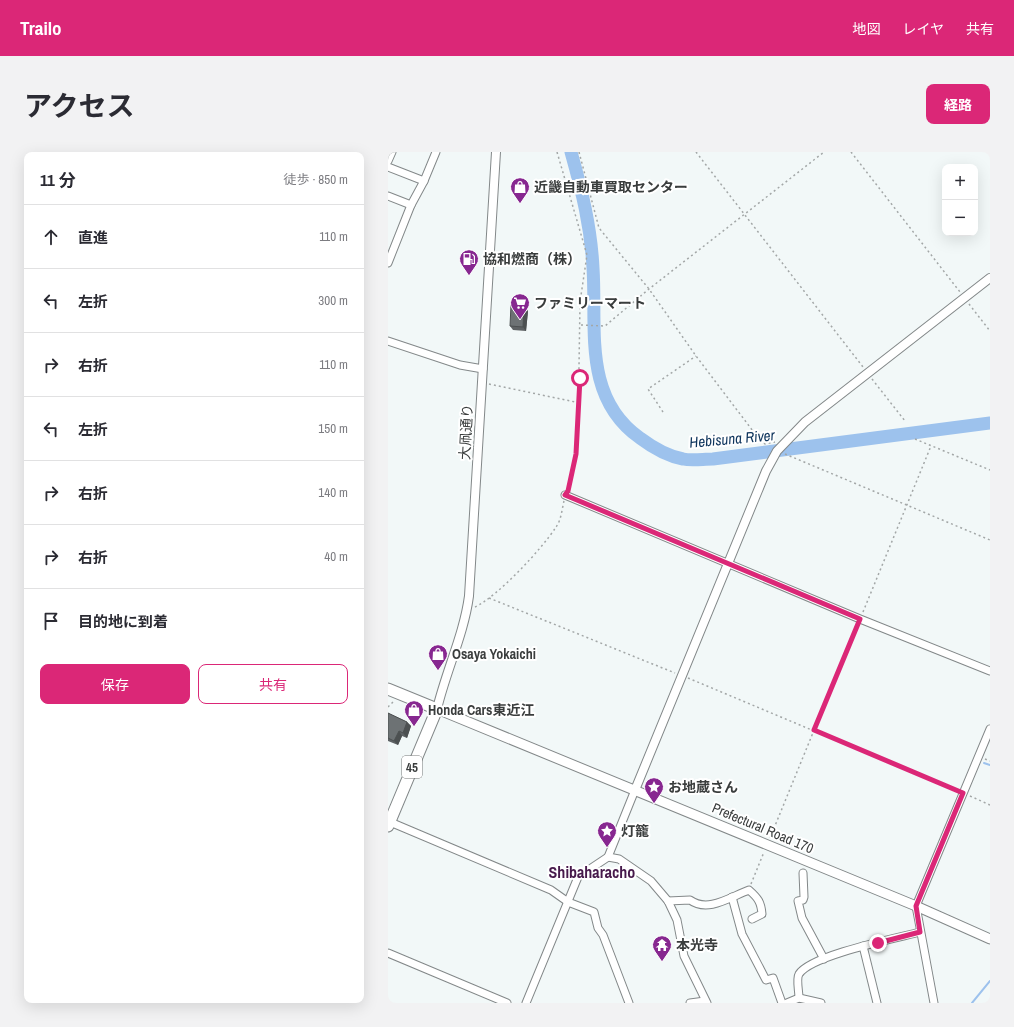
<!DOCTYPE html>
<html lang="ja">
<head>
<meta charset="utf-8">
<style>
	body { margin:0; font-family:"Archivo Narrow","Noto Sans JP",sans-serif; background:#f2f2f3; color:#2b2b33 }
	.controls { position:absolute; right:12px; top:12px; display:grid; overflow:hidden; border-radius:8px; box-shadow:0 4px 16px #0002 }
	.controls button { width:36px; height:36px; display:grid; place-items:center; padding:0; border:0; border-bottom:1px solid #e1e1e2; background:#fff; color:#2b2b33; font:20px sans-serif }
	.stop { position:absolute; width:12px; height:12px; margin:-9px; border:3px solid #db2777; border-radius:50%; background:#fff }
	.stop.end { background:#db2777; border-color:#fff; box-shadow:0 1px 4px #0008 }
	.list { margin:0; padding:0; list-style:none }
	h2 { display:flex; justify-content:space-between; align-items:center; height:52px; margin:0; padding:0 16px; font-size:17px }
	h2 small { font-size:13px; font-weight:400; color:#7c7c81 }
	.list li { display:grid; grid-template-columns:26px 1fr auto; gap:12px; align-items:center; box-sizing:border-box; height:64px; padding:0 16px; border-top:1px solid #e1e1e2 }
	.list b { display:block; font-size:15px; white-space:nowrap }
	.list em { font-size:13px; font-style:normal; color:#7c7c81 }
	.actions { display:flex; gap:8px; padding:12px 16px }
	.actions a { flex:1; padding:9px 0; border:1px solid #db2777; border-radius:8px; text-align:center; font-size:14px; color:#db2777 }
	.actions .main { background:#db2777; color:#fff }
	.icon { flex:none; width:22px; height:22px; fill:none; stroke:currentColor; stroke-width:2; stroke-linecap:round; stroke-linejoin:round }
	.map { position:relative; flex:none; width:602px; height:851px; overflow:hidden; border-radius:8px }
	header { display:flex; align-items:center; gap:24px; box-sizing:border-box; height:56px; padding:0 20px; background:#db2777; color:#fff }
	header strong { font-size:19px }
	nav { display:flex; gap:22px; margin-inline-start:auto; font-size:14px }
	.intro { display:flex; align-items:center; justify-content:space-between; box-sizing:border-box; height:96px; padding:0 24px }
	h1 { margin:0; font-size:28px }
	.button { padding:10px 18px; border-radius:8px; background:#db2777; color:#fff; font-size:14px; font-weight:700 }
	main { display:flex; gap:24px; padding:0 24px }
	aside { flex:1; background:#fff; border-radius:8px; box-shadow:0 4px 16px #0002 }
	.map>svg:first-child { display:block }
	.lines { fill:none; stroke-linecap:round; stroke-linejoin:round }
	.stream { stroke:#9dc2ed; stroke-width:2 }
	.river { stroke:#9dc2ed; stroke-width:13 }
	.minor-casing { stroke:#838889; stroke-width:9 }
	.tertiary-casing { stroke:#838889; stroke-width:10 }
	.secondary-casing { stroke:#838889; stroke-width:11 }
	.primary-casing { stroke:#838889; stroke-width:13 }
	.path { stroke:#a3a7a7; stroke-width:1.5; stroke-dasharray:2 3; stroke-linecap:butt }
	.minor { stroke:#fff; stroke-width:7 }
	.tertiary { stroke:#fff; stroke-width:8 }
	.secondary { stroke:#fff; stroke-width:9 }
	.primary { stroke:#fff; stroke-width:11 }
	.wall { fill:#5e6264 }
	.shaded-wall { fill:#4c5051 }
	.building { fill:#6d7274; stroke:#4c5051 }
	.route { stroke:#db2777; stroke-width:5 }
	.labels { text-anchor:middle; stroke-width:4; stroke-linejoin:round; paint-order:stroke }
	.shield { fill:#fff; stroke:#757777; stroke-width:1 }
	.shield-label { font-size:13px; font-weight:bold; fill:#3a3d3d }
	.poi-label { font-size:14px; font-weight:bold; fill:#3a3d3d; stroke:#fff; text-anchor:start }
	.street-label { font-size:14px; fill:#3a3d3d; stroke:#fff }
	.water-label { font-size:15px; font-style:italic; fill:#0c335b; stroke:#fff }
	.quarter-label { font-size:16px; font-weight:bold; fill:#47194b; stroke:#fff }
</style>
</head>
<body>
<header>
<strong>Trailo</strong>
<nav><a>地図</a><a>レイヤ</a><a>共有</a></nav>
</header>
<div class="intro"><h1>アクセス</h1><a class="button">経路</a></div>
<main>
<aside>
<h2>11 分<small>徒歩 · 850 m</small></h2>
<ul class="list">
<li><svg class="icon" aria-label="ahead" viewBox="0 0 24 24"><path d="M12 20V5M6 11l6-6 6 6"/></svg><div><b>直進</b></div><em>110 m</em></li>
<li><svg class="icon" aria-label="left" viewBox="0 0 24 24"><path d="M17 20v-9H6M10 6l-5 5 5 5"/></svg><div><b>左折</b></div><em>300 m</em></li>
<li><svg class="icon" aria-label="right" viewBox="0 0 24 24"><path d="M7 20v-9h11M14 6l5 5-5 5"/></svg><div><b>右折</b></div><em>110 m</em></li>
<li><svg class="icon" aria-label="left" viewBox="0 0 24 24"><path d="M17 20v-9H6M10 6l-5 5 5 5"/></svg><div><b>左折</b></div><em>150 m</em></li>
<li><svg class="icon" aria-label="right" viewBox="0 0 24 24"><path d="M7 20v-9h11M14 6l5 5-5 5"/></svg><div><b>右折</b></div><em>140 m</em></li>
<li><svg class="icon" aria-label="right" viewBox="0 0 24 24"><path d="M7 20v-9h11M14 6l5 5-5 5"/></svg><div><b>右折</b></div><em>40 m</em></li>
<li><svg class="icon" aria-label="arrive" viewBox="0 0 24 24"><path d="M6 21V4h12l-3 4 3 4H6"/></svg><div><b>目的地に到着</b></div></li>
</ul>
<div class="actions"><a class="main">保存</a><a>共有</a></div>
</aside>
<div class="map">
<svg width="602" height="851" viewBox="0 0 602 851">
	<rect width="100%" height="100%" fill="#f2f8f8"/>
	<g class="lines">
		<g class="stream">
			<path d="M596 611 602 613"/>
			<path d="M584 851 602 829"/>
		</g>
		<path class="river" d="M183 0C194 39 203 75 205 116 209 176 194 245 252 286 264 295 279 304 295 307 304 309 315 307 325 307L602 271"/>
		<defs>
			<g id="minor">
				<path d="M0 9 4 0"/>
				<path d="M0 15 36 29"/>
				<path d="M0 44 23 53"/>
				<path d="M0 111 23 53 36 29 48 0"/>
				<path d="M0 189 72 213 95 217"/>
				<path d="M177 343 472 467 602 519"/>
				<path d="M2 670 163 738 180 750 206 760 210 776 215 783 241 851"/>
				<path d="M220 705 231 707 263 729 280 749 289 768 296 804 319 851"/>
				<path d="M415 721 416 745 415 748 410 749 414 766 436 807"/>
				<path d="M344 745 354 782 378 828 385 826 394 851"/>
				<path d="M280 749 302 748C320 761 342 745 361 738 370 746 373 750 374 762L364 767"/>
				<path d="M475 794 489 851"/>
				<path d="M0 801 119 851"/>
				<path d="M411 846C411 839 408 827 411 822 423 803 509 786 532 780"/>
				<path d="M138 851 190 725 220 705 247 638"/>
				<path d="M302 851 317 849"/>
				<path d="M399 851 411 846 433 851"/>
				<path d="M546 851 528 754 602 577"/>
			</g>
			<g id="tertiary">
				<path d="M49 557C58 519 76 482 81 444L108 0"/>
				<path d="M247 638 378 319 389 299 417 270 602 126"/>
			</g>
			<path id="secondary" d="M49 557 528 754 602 787"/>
			<path id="primary" d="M0 537 49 557 0 674"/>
		</defs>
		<use href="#minor" class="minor-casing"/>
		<use href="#tertiary" class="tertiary-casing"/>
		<use href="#secondary" class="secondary-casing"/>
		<use href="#primary" class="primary-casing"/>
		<g class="path">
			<path d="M169 0 199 103 192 150 190 278 188 302 180 338"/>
			<path d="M191 0 211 76 261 137 308 204 371 287 377 292 387 290"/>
			<path d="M308 0 475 215"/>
			<path d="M463 0 572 140"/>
			<path d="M581 152 602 179"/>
			<path d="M193 173 217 174 261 137 436 0"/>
			<path d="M484 227 517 269"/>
			<path d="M101 232 192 251"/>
			<path d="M275 260 260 237 308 204"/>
			<path d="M527 287 602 318"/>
			<path d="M397 302 602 388"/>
			<path d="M101 446 287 521"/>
			<path d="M87 455C109 445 154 397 168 375 173 369 174 357 176 349"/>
			<path d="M475 460 543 294"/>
			<path d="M300 526 569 639"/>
			<path d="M0 555 6 549"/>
			<path d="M597 607 602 609"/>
			<path d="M582 644 602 653"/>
			<path d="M382 686 469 473"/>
			<path d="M363 732 376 700"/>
		</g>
		<use href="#minor" class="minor"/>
		<use href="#tertiary" class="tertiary"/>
		<use href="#secondary" class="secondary"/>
		<use href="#primary" class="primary"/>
	</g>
	<g class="wall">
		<path d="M140 159 138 179 125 178 122 174Z"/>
		<path d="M0 561 19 570 23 574 19 586 14 584 10 593 0 589Z"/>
	</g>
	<g class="shaded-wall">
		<path d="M136 154 140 159 138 179 135 175Z"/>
		<path d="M19 570 23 574 19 586 15 581Z"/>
		<path d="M11 579 14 584 10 593 6 589Z"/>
	</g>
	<g class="building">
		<path d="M123 153 136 154 135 175 122 174Z"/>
		<path d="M0 561 19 570 15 581 11 579 6 589 0 586Z"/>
	</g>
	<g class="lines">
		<path class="route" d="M192 226 188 302 180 339 177 343 472 467 426 578 575 641 528 754 532 780 490 791"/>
	</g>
	<defs>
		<symbol id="shop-pin" viewBox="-11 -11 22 30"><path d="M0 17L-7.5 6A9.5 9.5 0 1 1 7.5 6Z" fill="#872790" stroke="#fff"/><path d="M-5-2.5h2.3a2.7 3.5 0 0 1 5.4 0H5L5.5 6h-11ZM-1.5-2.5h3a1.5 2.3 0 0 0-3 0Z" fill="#fff"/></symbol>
		<symbol id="fuel-pin" viewBox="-11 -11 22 30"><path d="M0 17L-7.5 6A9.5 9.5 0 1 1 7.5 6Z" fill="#872790" stroke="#fff"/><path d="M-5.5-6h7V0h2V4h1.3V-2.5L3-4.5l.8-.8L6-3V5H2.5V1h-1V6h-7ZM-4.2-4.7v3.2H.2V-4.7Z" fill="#fff"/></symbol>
		<symbol id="supermarket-pin" viewBox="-11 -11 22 30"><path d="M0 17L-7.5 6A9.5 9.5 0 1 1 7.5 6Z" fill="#872790" stroke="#fff"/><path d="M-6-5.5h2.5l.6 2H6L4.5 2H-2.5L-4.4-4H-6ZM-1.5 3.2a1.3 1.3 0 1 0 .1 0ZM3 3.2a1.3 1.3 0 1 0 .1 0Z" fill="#fff"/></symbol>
		<symbol id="sight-pin" viewBox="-11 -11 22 30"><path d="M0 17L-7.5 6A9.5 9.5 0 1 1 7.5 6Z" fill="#872790" stroke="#fff"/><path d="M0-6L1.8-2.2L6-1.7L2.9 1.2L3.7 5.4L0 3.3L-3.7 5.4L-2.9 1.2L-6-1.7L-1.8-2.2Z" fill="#fff"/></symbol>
		<symbol id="temple-pin" viewBox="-11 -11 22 30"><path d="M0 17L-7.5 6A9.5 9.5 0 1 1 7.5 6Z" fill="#872790" stroke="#fff"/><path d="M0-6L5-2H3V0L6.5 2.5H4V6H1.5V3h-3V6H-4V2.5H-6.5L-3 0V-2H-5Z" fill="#fff"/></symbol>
	</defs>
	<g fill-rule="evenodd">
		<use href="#shop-pin" x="121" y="24" width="22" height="30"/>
		<use href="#fuel-pin" x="70" y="96" width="22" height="30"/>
		<use href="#supermarket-pin" x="121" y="140" width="22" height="30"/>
		<use href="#shop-pin" x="39" y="491" width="22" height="30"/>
		<use href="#shop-pin" x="15" y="547" width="22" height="30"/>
		<use href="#sight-pin" x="255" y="624" width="22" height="30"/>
		<use href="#sight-pin" x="208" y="668" width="22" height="30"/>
		<use href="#temple-pin" x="263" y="782" width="22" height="30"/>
	</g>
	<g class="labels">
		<rect class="shield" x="14" y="604" width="20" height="22" rx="3"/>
		<g class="shield-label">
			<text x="24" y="620">45</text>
		</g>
		<g class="poi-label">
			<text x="146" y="40">近畿自動車買取センター</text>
			<text x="95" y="112">協和燃商（株）</text>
			<text x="146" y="156">ファミリーマート</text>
			<text x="64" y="507">Osaya Yokaichi</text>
			<text x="40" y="563">Honda Cars東近江</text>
			<text x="280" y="640">お地蔵さん</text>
			<text x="233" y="684">灯籠</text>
			<text x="288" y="798">本光寺</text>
		</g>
		<g class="street-label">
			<text transform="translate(78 280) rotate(-87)" y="5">大凧通り</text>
			<text transform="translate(375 676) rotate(23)" y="5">Prefectural Road 170</text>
		</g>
		<g class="water-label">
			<text transform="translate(344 287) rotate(-5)" y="5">Hebisuna River</text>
		</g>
		<g class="quarter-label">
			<text x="204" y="726">Shibaharacho</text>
		</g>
	</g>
</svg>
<div class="controls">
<button>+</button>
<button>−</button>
</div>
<div class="stop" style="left:192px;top:226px"></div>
<div class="stop end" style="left:490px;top:791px"></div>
</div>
</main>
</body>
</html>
